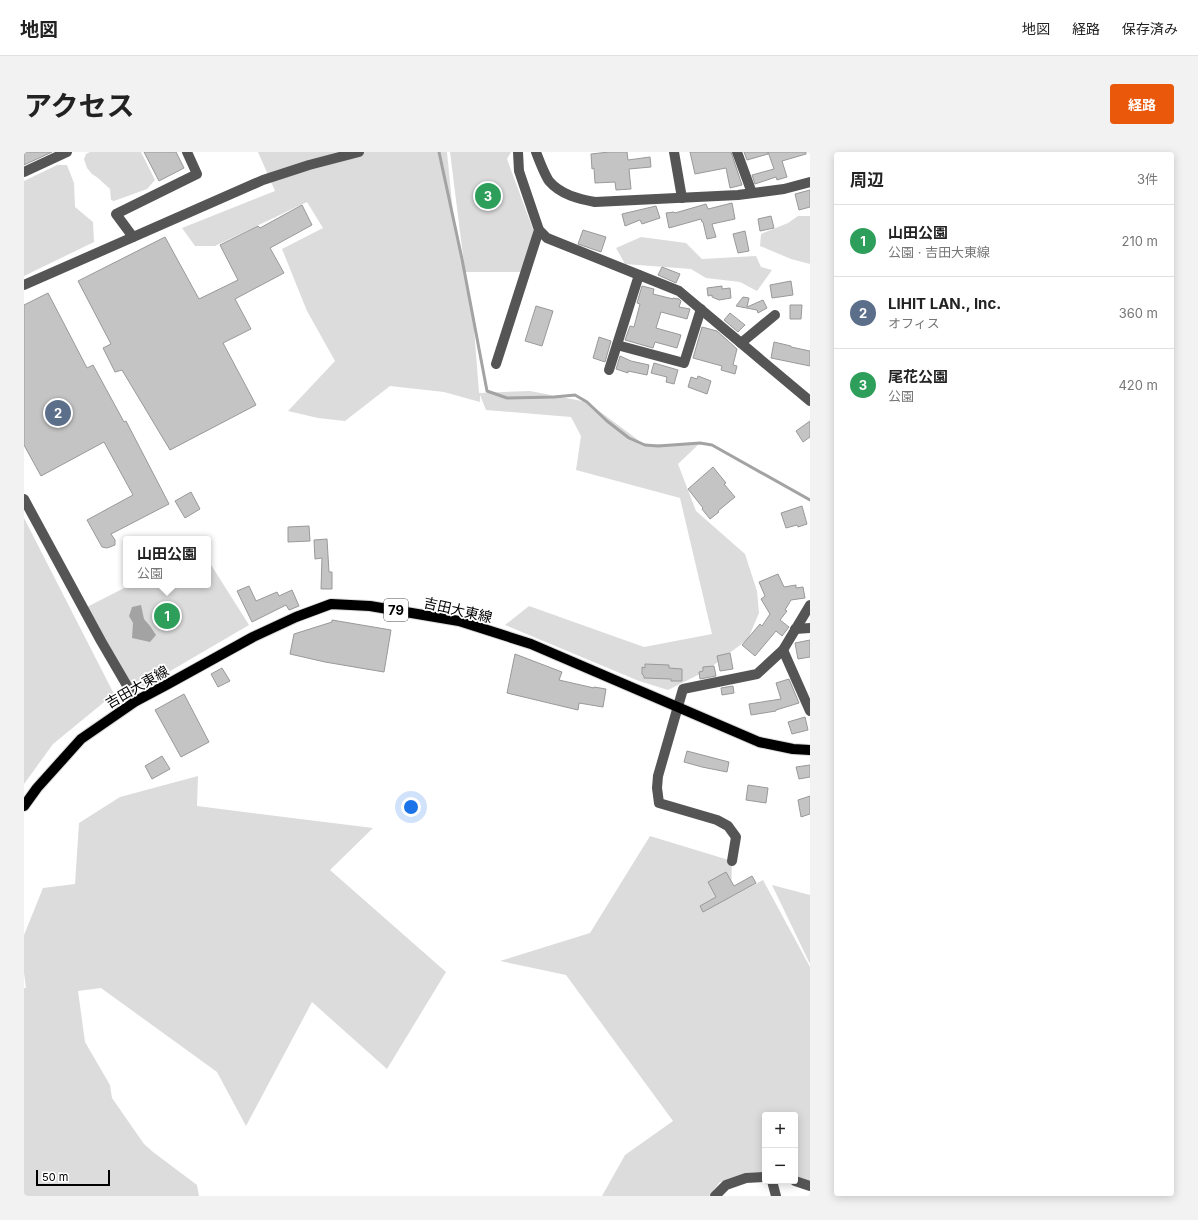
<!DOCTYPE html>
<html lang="ja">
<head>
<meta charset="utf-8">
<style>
	body { margin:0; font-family:Inter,"Noto Sans JP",sans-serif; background:#f2f2f2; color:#222 }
	.controls { position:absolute; right:12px; bottom:12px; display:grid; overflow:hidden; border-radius:4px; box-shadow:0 2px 10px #0003 }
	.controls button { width:36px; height:36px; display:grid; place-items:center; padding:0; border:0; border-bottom:1px solid #e0e0e0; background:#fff; color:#222; font:20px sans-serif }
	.scale { position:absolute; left:12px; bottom:10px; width:74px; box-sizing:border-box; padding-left:4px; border:2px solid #000; border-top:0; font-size:11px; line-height:14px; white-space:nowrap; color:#000; -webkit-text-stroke:3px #fff; paint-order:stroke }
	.you { position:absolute; left:387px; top:655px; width:14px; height:14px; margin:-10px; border:3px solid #fff; border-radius:50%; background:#1a73e8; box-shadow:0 0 0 6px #1a73e833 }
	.badge { display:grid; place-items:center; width:26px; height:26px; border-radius:50%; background:#ea580c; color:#fff; font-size:13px; font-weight:700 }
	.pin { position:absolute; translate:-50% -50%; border:2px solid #fff; box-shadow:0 1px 4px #0006 }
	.popup { position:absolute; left:99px; top:384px; width:88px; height:52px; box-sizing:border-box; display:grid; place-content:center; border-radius:4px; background:#fff; filter:drop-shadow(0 1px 3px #0005); font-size:13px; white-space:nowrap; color:#767676 }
	.popup b { font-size:15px; color:#222 }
	.popup::after { content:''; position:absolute; left:50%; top:100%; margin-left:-8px; border:8px solid transparent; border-top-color:#fff }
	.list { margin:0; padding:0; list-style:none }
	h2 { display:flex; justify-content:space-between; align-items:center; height:52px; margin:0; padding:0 16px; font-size:17px }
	h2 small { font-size:13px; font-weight:400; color:#767676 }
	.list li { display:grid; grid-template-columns:26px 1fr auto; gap:12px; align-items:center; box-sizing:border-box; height:72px; padding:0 16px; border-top:1px solid #e0e0e0 }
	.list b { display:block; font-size:15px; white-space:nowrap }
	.list p { margin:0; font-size:13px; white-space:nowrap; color:#767676 }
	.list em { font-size:13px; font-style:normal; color:#767676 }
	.map { position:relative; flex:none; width:786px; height:1044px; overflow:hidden; border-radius:4px }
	header { display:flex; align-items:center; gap:24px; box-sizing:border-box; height:56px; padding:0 20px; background:#fff; border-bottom:1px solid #e0e0e0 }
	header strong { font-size:19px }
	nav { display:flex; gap:22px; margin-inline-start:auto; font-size:14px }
	.intro { display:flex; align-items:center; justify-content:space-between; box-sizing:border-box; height:96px; padding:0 24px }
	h1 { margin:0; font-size:28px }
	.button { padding:10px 18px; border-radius:4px; background:#ea580c; color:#fff; font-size:14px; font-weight:700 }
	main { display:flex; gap:24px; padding:0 24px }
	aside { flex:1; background:#fff; border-radius:4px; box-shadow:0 2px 10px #0003 }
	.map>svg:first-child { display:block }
	.green { fill:#dcdcdc }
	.water { fill:#a3a3a3 }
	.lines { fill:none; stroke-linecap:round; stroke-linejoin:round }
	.stream { stroke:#a3a3a3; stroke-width:3 }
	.building { fill:#c4c4c4; stroke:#999 }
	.major-casing { stroke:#dbdbdb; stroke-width:12 }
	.minor { stroke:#555; stroke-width:10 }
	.major { stroke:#000; stroke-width:10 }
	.labels { text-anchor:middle; stroke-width:3.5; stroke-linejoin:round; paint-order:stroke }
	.shield { fill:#fff; stroke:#4c4c4c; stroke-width:1 }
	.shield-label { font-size:13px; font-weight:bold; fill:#000 }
	.street-label { font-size:14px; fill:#000; stroke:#fff }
</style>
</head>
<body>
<header>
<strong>地図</strong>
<nav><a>地図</a><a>経路</a><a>保存済み</a></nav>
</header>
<div class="intro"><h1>アクセス</h1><a class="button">経路</a></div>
<main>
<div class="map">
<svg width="786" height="1044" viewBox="0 0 786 1044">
	<rect width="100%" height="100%" fill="#fff"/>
	<g class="green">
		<path d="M66 0H117L131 28 123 37 90 49 87 48 86 37 74 26 68 22 63 16 60 7 62 2Z"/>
		<path d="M234 0H423L429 61 449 163 455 241 506 239 563 250 621 293 676 291 654 312 672 359 721 402 733 439 735 461 724 487 682 519 644 538 615 529 481 473 505 454 620 495 688 482 656 346 552 318 557 284 547 265 462 258 456 243V250L420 240 366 234 321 269 294 266 264 259 311 209 283 159 258 97 299 76 283 50 191 94H171L158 76 251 39Z"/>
		<path d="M426 0H487L483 7 510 80 501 120H441Z"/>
		<path d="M33 13H43L50 31 51 55 69 70 70 90 0 124V29Z"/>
		<path d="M774 64H786V112L767 107 736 94 737 82 764 71Z"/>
		<path d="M617 85 662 91 678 107 732 104 737 115 748 118 733 139 716 130 682 126 667 117 601 112 592 96Z"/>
		<path d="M0 366 90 542 29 592 0 632Z"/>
		<path d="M184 408 225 473 112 539 61 456 106 433H184Z"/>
		<path d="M174 624 173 654 349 676 306 718 422 820 363 917 288 850 222 974 193 920 77 836 54 839 61 890 86 933 88 946 120 992 129 1000 173 1033 175 1044H0V836H2L0 821V783L19 736 51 732 55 671 96 645Z"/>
		<path d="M626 684 708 709 707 745 739 728 786 815V1034L771 1029V963H741V1027L696 1030 685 1044H578L601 1003 649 969 542 823 476 809 566 781Z"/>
		<path d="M748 733 786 743V812Z"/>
	</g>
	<path class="water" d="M117 453 120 467 126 474 132 483 126 490 108 486 109 471 105 464 108 455Z"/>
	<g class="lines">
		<path class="stream" d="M415 0 438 107 463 239 483 246 530 245 551 243 563 250 583 269 605 286 621 293 634 294 676 291 688 293 786 348"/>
	</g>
	<g class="building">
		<path d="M0 0H28L0 13Z"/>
		<path d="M120 0H152L160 16 135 29Z"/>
		<path d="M585 0H603L604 8 626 5 627 15 605 17 607 37 592 38 591 30 571 31 570 16 568 17 567 2Z"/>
		<path d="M666 0H707L718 33 706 36 702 16 671 22Z"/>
		<path d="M720 0H743L744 2 723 8Z"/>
		<path d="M744 0H782V2L758 9 763 25 753 28 752 25 731 32 728 23 750 17Z"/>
		<path d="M786 38V55L775 58 771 42Z"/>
		<path d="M708 51 711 67 688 72 692 85 683 87 679 70H678L677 67 645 76 642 61 650 60 651 61 682 52 684 57Z"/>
		<path d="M278 53 288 73 246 96 260 121 211 147 227 177 199 191 232 253 146 298 98 218 91 220 79 196 87 192 54 129 141 85 175 147 214 128 196 93 234 74 236 76Z"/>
		<path d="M632 54 636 66 618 72 616 68 601 74 598 62Z"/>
		<path d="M747 64 750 76 736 79 734 67Z"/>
		<path d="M559 78 582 85 577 100 554 92Z"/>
		<path d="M721 79 725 99 714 101 709 82Z"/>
		<path d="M638 115 656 122 652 131 634 123Z"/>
		<path d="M767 129 769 143 748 146 746 133Z"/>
		<path d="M618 134 630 137 629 142 649 147V146L655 147 657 149 655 155 666 157 663 167 637 160 632 176 657 183 653 196 631 190 629 196 601 188 606 174 610 175 616 152 613 151Z"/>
		<path d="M698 134V137L706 136 707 146 695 148 688 145V143L684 144 683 136Z"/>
		<path d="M24 141 63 216 69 213 100 270 102 269 145 352 87 382 91 388V393L83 396 78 395 63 368 109 343 80 290 17 324 0 293V153Z"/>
		<path d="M719 145 725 146 723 155 739 148 743 156 734 161 733 158 712 154Z"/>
		<path d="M766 153H778L777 167H766Z"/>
		<path d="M512 154 529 159 518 194 501 189Z"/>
		<path d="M706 161 721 173 714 180 700 168Z"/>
		<path d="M678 175 693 179 713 197 709 213 713 214 711 222 697 218 698 214 669 206Z"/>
		<path d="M575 185 587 189 581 210 569 206Z"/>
		<path d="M750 190 767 194V195L786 199V214L747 206Z"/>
		<path d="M596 204 607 209 625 213 623 223 604 219V221L592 217Z"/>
		<path d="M630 211 654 218 650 232 642 230 643 225 627 221Z"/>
		<path d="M674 224 687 229 683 242 664 235 667 225 673 227Z"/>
		<path d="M786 269V285L779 290 772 279Z"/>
		<path d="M689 315 702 331 700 332 711 345 694 359 695 360 686 367 678 357 679 356 664 337Z"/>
		<path d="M167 340 176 357 161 366 151 349Z"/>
		<path d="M778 354 783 372 774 375 773 373 762 376 757 361Z"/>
		<path d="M285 374 286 389 264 390V375Z"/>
		<path d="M303 387 305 420H308V437H297L298 406 291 407 290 388Z"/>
		<path d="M754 422 760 435 772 433V436L779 435 781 446 767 448 761 458 763 459 756 468 765 475 758 484 752 479 731 504 718 493 736 472 738 474 746 462 737 447 741 444 735 430Z"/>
		<path d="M225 434 232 449 253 440 255 444 268 438 275 454 265 458 262 453 228 470 213 439Z"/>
		<path d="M308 468 367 478 360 520 301 510 266 502 270 482 308 470Z"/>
		<path d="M786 488V505L774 507 771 491Z"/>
		<path d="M706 501 709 517 696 519 693 504Z"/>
		<path d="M491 502 538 520 535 528 570 536V535L582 537 579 555 555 551 554 558 483 541Z"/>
		<path d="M621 512 645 513V516L658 517V529H647V527L620 526V524L618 522V515L621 516Z"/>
		<path d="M690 514 692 524 676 527 675 520 679 519V515Z"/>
		<path d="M198 516 206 529 194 535 187 522Z"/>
		<path d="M765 527 775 551 752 558V559L727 563 725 552 757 547 752 531Z"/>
		<path d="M709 534 710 541 698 543 697 536Z"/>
		<path d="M160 542 185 590 157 605 131 558Z"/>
		<path d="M781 565 784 578 768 582 764 570Z"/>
		<path d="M663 599 705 610 703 620 678 615 660 610Z"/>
		<path d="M138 604 146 617 128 627 121 614Z"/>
		<path d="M786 613V625L775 627 772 615Z"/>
		<path d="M724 633 744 636 742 651 722 648Z"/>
		<path d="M786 644V662L777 665 774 648Z"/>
		<path d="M702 720 710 734 728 724 732 731 679 760 676 754 692 745 684 730Z"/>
	</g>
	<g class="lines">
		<defs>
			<path id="major" d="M0 654 13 636 57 587 112 549 144 532 229 485 272 465 307 452 346 454 435 469 507 492 735 590 769 597 786 598"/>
		</defs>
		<use href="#major" class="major-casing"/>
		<g class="minor">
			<path d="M494 0 495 19 515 78 523 86 655 139 786 249"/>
			<path d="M512 0C515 8 521 23 525 29 537 43 555 47 571 50L714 43 760 37 786 30"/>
			<path d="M650 0 658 46"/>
			<path d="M713 0 728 41"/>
			<path d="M0 20 43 0"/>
			<path d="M109 85 92 62 173 22 163 0"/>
			<path d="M0 133 239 28 285 13 335 0"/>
			<path d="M717 191 751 163"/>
			<path d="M593 193 660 211 677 157"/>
			<path d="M472 212 515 78"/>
			<path d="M585 218 615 123"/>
			<path d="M0 347 77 489 112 549"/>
			<path d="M771 477 786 476"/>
			<path d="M759 498 786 559"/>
			<path d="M708 709 712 685 704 674 693 668 635 651 633 636 634 624 659 537 733 522 759 498 786 453"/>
			<path d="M748 1029 752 1044"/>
			<path d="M771 1029 786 1034"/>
			<path d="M691 1044 702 1033 722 1026 741 1025"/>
		</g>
		<use href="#major" class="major"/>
	</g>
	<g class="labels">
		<rect class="shield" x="360" y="447" width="24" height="22" rx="3"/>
		<g class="shield-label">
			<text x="372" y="463">79</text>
		</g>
		<g class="street-label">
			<text transform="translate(434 458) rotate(13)" y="5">吉田大東線</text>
			<text transform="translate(113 535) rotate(-30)" y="5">吉田大東線</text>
		</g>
	</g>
</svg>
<div class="controls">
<button>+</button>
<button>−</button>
</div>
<div class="scale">50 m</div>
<div class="you"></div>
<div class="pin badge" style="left:143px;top:464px;background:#2e9e5b">1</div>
<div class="popup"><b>山田公園</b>公園</div>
<div class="pin badge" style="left:34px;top:261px;background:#5c6f8a">2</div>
<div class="pin badge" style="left:464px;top:44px;background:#2e9e5b">3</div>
</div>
<aside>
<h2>周辺<small>3件</small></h2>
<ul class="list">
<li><span class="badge" style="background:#2e9e5b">1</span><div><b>山田公園</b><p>公園 · 吉田大東線</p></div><em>210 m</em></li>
<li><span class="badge" style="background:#5c6f8a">2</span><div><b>LIHIT LAN., Inc.</b><p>オフィス</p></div><em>360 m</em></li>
<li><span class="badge" style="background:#2e9e5b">3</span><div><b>尾花公園</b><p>公園</p></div><em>420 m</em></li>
</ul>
</aside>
</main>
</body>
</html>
